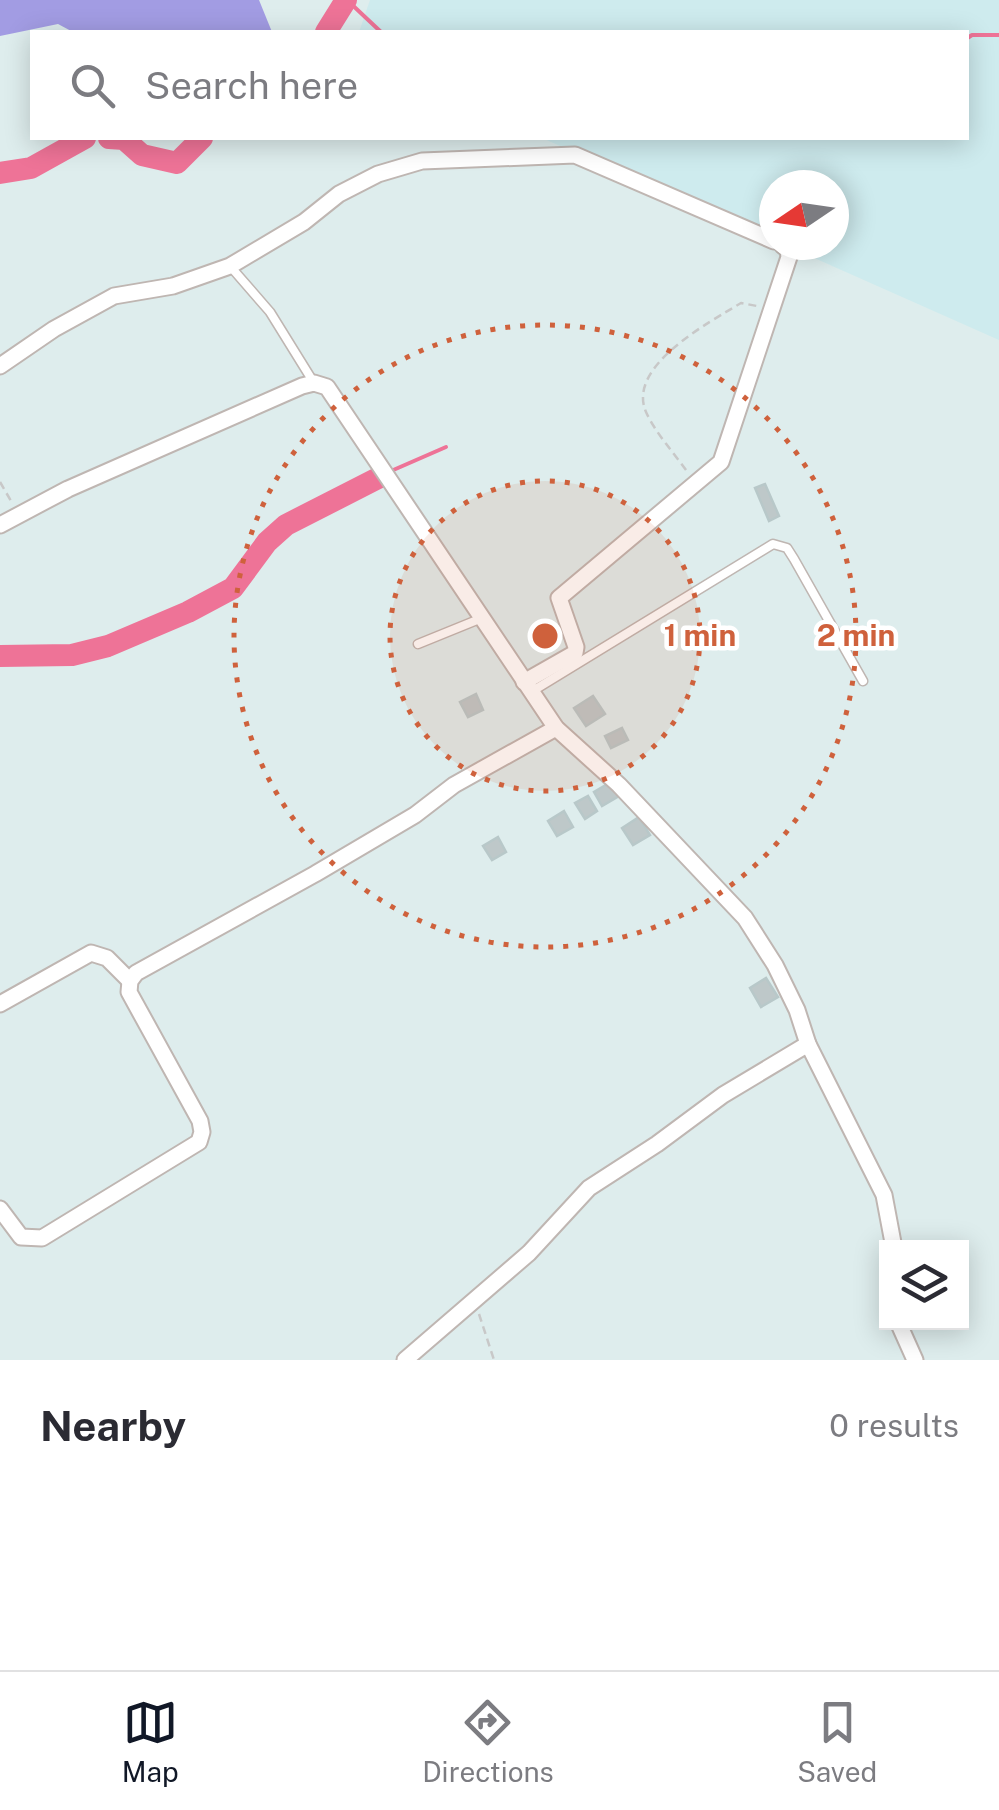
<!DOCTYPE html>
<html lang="en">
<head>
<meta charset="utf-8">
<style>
	body { margin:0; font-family:"Public Sans",sans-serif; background:#f2f2f3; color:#2b2b33 }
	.controls { position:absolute; right:30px; bottom:30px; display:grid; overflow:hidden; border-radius:0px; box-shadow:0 5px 25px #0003 }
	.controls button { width:90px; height:90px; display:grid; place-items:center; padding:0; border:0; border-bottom:2px solid #e1e1e2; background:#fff; color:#2b2b33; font:50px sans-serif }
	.compass { position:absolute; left:759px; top:170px; width:90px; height:90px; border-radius:50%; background:#fff; box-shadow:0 5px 25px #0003; rotate:257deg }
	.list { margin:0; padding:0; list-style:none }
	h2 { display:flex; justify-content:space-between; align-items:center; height:130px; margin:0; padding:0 40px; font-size:42px }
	h2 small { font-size:32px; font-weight:400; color:#7c7c81 }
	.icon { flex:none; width:55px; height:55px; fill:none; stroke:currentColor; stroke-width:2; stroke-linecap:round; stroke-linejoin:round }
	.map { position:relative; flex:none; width:999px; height:1360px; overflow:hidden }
	.search { position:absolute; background:#fff; box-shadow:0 5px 25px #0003; left:30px; right:30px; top:30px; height:110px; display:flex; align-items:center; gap:25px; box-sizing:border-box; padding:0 35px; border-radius:0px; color:#7c7c81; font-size:38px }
	.sheet { height:310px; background:#fff }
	nav { display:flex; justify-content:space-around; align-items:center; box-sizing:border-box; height:140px; border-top:2px solid #e1e1e2; background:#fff; font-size:28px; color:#7c7c81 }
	nav a { display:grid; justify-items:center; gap:5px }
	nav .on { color:#111827 }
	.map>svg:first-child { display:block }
	.education { fill:#ceebee }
	.green { fill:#a29ce3 }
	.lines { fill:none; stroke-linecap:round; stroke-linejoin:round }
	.stream { stroke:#ee7397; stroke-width:4 }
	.river { stroke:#ee7397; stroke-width:22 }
	.building { fill:#bec8c9; stroke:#b8c8c9; stroke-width:2.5 }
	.lane-casing { stroke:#bfb6b2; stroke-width:11 }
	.street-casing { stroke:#bfb6b2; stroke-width:19 }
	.path { stroke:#c8c8c8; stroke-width:2.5; stroke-dasharray:8 5; stroke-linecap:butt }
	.lane { stroke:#fff; stroke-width:8 }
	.street { stroke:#fff; stroke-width:15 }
	.ring { fill:none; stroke:#cf613c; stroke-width:5; stroke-dasharray:5 10 }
	.centre { fill:#cf613c; stroke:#fff; stroke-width:5 }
	.ring-label { font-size:30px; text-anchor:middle; font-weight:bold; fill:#cf613c; stroke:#fff; stroke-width:9; stroke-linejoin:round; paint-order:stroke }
</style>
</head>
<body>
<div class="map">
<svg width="999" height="1360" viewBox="0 0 999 1360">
	<rect width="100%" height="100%" fill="#deeded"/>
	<path class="education" d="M370 0H999V340L785 245H834V185H774V240L542 138H966V32H359Z"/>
	<path class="green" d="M0 0H259L272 32H73L58 24 0 36Z"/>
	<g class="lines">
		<g class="stream">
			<path d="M347 0 381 32"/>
			<path d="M966 39 972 35H999"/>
			<path d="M391 471 446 447"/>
		</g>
		<g class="river">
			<path d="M326 32 346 0"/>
			<path d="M109 138 124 139 142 155 177 163 202 138"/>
			<path d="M0 173 31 168 85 138"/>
			<path d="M0 656 72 655 108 646 188 612 233 588 267 542 286 525 382 476"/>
		</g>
	</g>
	<g class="building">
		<path d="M765 484 779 516 769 521 755 488Z"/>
		<path d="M476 694 483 710 468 717 460 702Z"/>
		<path d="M593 696 605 714 586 726 574 708Z"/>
		<path d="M622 728 628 740 611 748 605 736Z"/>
		<path d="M611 782 619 796 602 806 594 792Z"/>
		<path d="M588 796 597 811 585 819 575 803Z"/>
		<path d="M564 811 573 827 557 836 548 821Z"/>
		<path d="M639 817 650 835 633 845 622 828Z"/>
		<path d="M498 837 506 852 492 860 483 846Z"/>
		<path d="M766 978 778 997 761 1007 750 988Z"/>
	</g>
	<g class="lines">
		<defs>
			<g id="lane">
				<path d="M230 266 270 312 314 383"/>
				<path d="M418 644 482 618"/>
				<path d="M531 692 773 544 787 548 794 559 863 681"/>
			</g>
			<g id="street">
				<path d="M0 366 54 329 114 296 173 286 230 266 304 222 339 194 378 174 422 161 575 155 774 241"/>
				<path d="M0 525 68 489 302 386 314 383 327 387 556 728 619 785 745 918 775 965 797 1010 808 1044 884 1195 894 1248"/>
				<path d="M524 682 575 653 576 647 559 598 721 462 789 257 788 250 782 245"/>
				<path d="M0 1004 91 953 107 958 130 981"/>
				<path d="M0 1209 21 1237 42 1238 199 1142 202 1132 200 1121 129 992 130 981 136 973 315 874 415 815 454 785 556 728"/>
				<path d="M898 1322 915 1360"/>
				<path d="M405 1360 529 1253 589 1188 657 1144 723 1095 808 1044"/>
			</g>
		</defs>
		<use href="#lane" class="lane-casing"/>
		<use href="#street" class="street-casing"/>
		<g class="path">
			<path d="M686 470C673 452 655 432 646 412 626 366 710 322 741 303L757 306"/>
			<path d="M0 482 11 501"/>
			<path d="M479 1314 494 1360"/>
		</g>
		<use href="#lane" class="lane"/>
		<use href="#street" class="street"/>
	</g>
	<circle cx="545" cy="636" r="155" fill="#cf613c" fill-opacity=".12"/>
	<g class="ring">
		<circle cx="545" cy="636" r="155"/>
		<circle cx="545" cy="636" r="311"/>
	</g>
	<circle cx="545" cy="636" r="15" class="centre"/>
	<g class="ring-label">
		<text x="700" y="646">1 min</text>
		<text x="856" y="646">2 min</text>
	</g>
</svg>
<div class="controls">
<button><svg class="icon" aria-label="layers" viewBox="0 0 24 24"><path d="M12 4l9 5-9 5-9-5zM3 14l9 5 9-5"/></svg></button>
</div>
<svg class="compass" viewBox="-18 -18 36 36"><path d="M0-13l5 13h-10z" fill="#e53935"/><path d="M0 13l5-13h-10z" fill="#7c7c81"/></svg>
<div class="search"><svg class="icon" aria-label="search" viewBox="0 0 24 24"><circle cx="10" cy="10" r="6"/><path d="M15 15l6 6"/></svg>Search here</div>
</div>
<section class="sheet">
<h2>Nearby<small>0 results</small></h2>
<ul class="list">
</ul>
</section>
<nav>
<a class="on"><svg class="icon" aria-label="map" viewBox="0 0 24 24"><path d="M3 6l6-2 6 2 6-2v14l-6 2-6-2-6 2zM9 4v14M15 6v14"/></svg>Map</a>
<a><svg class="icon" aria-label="directions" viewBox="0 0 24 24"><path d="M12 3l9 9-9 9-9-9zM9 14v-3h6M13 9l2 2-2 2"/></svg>Directions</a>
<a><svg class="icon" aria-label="saved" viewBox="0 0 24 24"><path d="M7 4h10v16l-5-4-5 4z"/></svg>Saved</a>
</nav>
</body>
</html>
